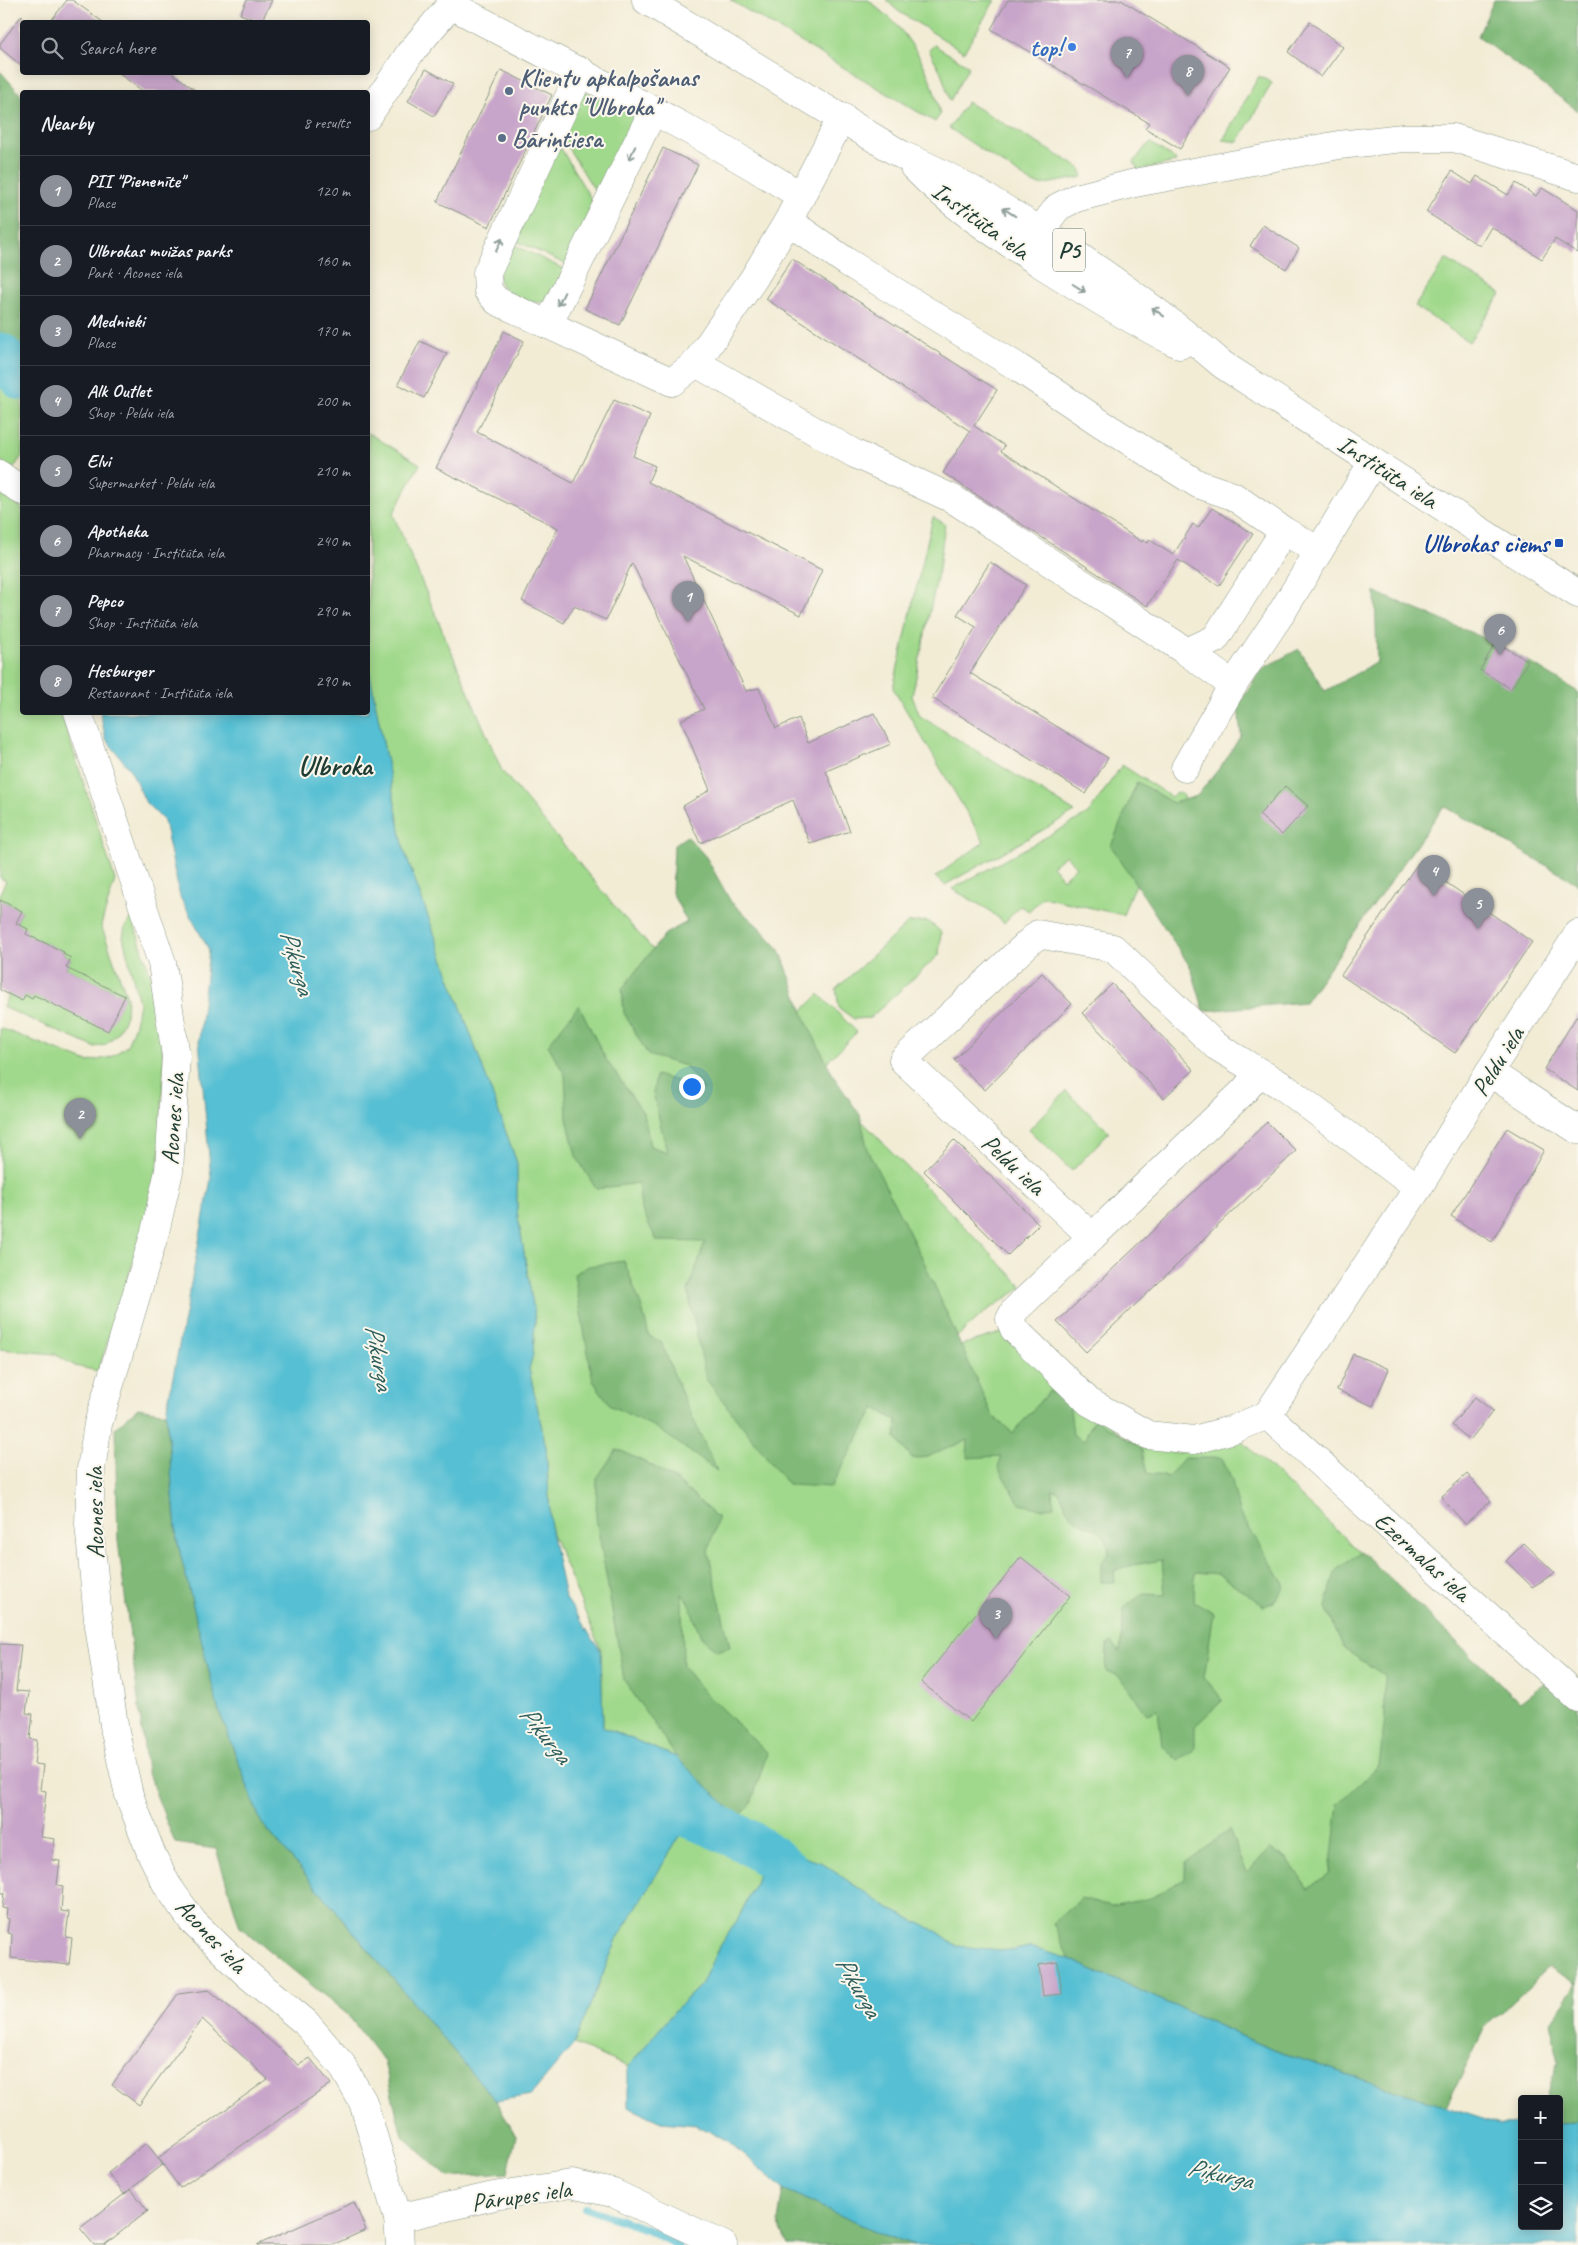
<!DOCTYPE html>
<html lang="en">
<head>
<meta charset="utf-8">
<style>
	body { margin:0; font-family:Caveat,sans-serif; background:#242831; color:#f1f3f6 }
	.controls { position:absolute; right:15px; bottom:15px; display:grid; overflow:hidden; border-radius:5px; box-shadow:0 2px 12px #0003 }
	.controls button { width:45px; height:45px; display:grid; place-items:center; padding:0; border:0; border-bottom:1px solid #363941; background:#171b24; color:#f1f3f6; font:25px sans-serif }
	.you { position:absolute; left:691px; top:1086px; width:18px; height:18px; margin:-12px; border:4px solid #fff; border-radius:50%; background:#1a73e8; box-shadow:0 0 0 8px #1a73e833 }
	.badge { display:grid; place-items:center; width:32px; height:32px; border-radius:50%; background:#8c9099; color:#fff; font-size:16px; font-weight:700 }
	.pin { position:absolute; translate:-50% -41px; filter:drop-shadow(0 1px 2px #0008) }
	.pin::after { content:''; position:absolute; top:26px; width:18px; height:15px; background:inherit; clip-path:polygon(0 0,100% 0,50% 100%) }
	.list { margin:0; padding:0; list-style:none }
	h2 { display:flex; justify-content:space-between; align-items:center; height:65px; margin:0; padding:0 20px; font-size:21px }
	h2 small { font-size:16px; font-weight:400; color:#9ea1a6 }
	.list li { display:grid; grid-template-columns:32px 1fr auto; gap:15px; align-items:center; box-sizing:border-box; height:70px; padding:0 20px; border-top:1px solid #363941 }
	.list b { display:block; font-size:19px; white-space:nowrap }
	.list p { margin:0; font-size:16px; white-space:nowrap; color:#9ea1a6 }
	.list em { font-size:16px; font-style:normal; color:#9ea1a6 }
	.icon { flex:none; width:28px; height:28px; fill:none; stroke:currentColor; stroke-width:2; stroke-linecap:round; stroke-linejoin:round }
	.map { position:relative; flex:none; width:1578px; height:2245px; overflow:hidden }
	.search { position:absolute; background:#171b24; box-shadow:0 2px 12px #0003; left:20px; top:20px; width:350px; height:55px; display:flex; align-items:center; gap:12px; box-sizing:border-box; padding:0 18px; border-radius:5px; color:#9ea1a6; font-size:19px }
	.panel { position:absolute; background:#171b24; box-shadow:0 2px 12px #0003; left:20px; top:90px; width:350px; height:625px; border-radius:5px }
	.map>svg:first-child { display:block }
	.green { fill:#a1d98c; stroke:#608b60; fill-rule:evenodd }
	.forest { fill:#80b978; stroke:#507b56 }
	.water { fill:#57bfd3; stroke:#3b7e84 }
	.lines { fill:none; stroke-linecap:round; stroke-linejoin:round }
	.stream { stroke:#57bfd3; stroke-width:8 }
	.river { stroke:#57bfd3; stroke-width:45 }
	.building { fill:#c7a4c9 }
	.street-casing { stroke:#889484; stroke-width:29 }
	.secondary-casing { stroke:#889484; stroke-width:29 }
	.primary-casing { stroke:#889484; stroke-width:29 }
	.street { stroke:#fff; stroke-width:28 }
	.secondary { stroke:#fff; stroke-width:28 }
	.primary { stroke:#fff; stroke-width:28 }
	.oneway { stroke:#8f9e9a }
	.shop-dot { fill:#3f7fe0; stroke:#fbf7ec; stroke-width:2 }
	.service-dot { fill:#5c6f8a; stroke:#fbf7ec; stroke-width:2 }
	.transit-dot { fill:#1a4fb4; stroke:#fbf7ec; stroke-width:2 }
	.labels { text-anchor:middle; stroke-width:4; stroke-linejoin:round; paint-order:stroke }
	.shield { fill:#fbf7ec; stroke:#61756b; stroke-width:1 }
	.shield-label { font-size:24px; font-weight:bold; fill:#1f3d34 }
	.shop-label { font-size:25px; font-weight:bold; fill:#366cbe; stroke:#fbf7ec; text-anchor:end }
	.service-label { font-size:25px; font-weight:bold; fill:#4e5e75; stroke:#fbf7ec; text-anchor:start }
	.street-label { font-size:25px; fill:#1f3d34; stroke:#fbf7ec }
	.transit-label { font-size:25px; font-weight:bold; fill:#164399; stroke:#fbf7ec; text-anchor:end }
	.water-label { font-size:26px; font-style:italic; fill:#2d5e5c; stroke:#fbf7ec }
	.quarter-label { font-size:28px; font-weight:bold; fill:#1f3d34; stroke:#fbf7ec }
</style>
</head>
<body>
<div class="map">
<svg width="1578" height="2245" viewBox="0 0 1578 2245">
	<rect width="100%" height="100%" fill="#fbf7ec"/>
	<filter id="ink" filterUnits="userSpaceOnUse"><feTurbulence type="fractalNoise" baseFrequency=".02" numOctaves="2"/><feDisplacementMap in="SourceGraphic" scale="10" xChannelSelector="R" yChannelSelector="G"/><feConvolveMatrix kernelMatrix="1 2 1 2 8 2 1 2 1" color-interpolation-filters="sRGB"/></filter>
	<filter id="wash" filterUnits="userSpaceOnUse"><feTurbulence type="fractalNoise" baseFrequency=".0096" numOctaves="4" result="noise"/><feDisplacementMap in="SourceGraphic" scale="20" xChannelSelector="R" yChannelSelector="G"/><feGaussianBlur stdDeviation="1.12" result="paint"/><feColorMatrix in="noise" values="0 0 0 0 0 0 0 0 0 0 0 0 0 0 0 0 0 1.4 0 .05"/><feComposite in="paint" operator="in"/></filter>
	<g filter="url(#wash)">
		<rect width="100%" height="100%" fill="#f2ecd5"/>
		<g class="green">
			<path d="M730 0H869C875 8 885 13 892 20 918 48 933 78 940 115L935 122Z"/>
			<path d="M886 0H995L964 52 898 11Z"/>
			<path d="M934 45 969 66 950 101 941 72 929 50Z"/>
			<path d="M1259 76 1272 83 1238 142 1223 140Z"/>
			<path d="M583 90 638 117 599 197 560 135Z"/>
			<path d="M967 102 1080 168 1083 177 1040 185 1032 183 949 128Z"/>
			<path d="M557 142 594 204 567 265 512 239Z"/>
			<path d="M1151 143 1175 159 1176 162 1138 170 1134 162 1146 146Z"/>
			<path d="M510 243 566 270 544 302C526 304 497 294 498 271 498 263 506 251 510 243Z"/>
			<path d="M1446 259 1501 294 1469 342 1415 306Z"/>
			<path d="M0 379 11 391 22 395V456L13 469 0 460Z"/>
			<path d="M368 433 420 464 393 514 502 771 622 915 728 1034 828 1086 1023 1287 985 1312 941 1351 1014 1329 1131 1445 1178 1453 1241 1440 1520 1702 1273 2050 1069 1959 1029 1947 1011 1951 957 1946 938 1932 888 1908 820 1862 763 1860 754 1886 738 1919 717 1951 701 1985 677 2008 628 2067 574 2044 618 1937 688 1823 698 1780 676 1757 603 1727 601 1650 551 1531 546 1447 529 1369 533 1354 535 1318 517 1211V1163L404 850 368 665Z"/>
			<path d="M0 494 22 508V712L61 713 115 880 101 925 127 997 126 1016 117 1034 105 1045 94 1047 3 1007 11 989 32 999 34 995 50 1003 124 996 66 968 71 958 63 954 64 952 26 934 16 923 22 911 0 900V893L6 881 0 878Z"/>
			<path d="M933 517 945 524 939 568 912 696 920 716 1075 812 945 885 935 877 984 842 893 688Z"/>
			<path d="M1122 765 1171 797 1176 792 1182 794 1185 802 1131 893 1123 915 1043 897 1029 911 1020 906 1004 923 989 910 952 889 1088 814ZM1066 855 1076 867 1063 879 1052 866Z"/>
			<path d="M132 918 156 991 164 1066 159 1160 142 1234 98 1371 75 1366 55 1354 0 1349V1028L88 1062 111 1057 127 1046 135 1024 139 1003 123 937 125 927Z"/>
			<path d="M928 921 941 932 939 955 870 1018 854 1019 839 1008 836 989 908 923Z"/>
			<path d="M819 994 857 1032 817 1072 779 1034Z"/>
			<path d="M1066 1091 1109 1132 1072 1171 1029 1130Z"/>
		</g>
		<g class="forest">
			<path d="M1494 0H1578V111L1478 36Z"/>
			<path d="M0 71 22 96V360L0 337Z"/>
			<path d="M1375 592 1503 646 1578 692V884L1444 806 1305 1002 1204 1011 1191 968 1111 846 1137 782 1173 803 1197 796 1225 761 1241 735 1238 707 1260 670 1299 649 1325 691 1377 662Z"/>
			<path d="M687 836 706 857 731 902 759 927 780 950 807 1023 834 1077 860 1115 868 1151 924 1262 992 1415 1013 1433 1049 1391 1069 1398 1073 1435 1084 1441 1094 1419 1141 1446 1147 1473 1168 1477 1184 1458H1222L1232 1481 1239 1512 1285 1586 1274 1602 1264 1606 1219 1574 1195 1572 1194 1601 1214 1613 1204 1677 1223 1700 1195 1726V1749L1178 1761 1162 1745 1158 1710 1147 1714 1119 1676 1106 1671 1107 1645 1112 1642 1120 1652 1124 1608 1142 1594 1165 1595 1162 1560 1133 1565 1114 1571 1115 1582H1101V1563L1109 1553C1106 1524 1094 1534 1074 1518 1067 1513 1063 1499 1059 1491L1052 1489 1054 1506 1043 1509 1020 1504 998 1468 1002 1456 967 1458 968 1440 927 1457 912 1459 896 1438 897 1421 875 1408 831 1487 788 1485 706 1379 688 1291 705 1242 657 1241 641 1208 638 1183 596 1189 576 1156 567 1119 565 1075 548 1045 579 1005 605 1058 644 1114 650 1146 667 1152 653 1093 656 1075 704 1089 685 1066 648 1055 624 1013 622 989 665 934 687 922 672 893 674 845Z"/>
			<path d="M624 1261 642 1308 649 1336 661 1342 684 1399 717 1471 657 1428 611 1406 593 1381 574 1274 589 1266Z"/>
			<path d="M138 1408 166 1413 177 1540 218 1708 261 1822 496 2101 516 2136 508 2173 449 2177 402 2136 384 2062 347 2014 240 1927 216 1849 175 1843 147 1771 118 1541 115 1428Z"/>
			<path d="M617 1449 651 1465 677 1481 718 1518 708 1551 730 1647 717 1651 701 1637 688 1602 682 1594 683 1666 703 1691 767 1753 751 1804 737 1820 692 1780 624 1680 596 1517 597 1478Z"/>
			<path d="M1361 1551 1520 1702 1550 1679 1578 1707V2123L1559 2124V2099H1545L1559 2062 1550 2023 1577 1984 1549 1967 1485 2027 1446 2107 1273 2050 1069 1959 1053 1923 1081 1898 1111 1906 1151 1898 1185 1878V1863L1229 1830 1247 1873 1270 1848 1287 1859 1309 1889 1330 1873 1338 1804 1379 1766 1385 1717 1384 1675 1344 1649 1326 1607 1335 1572Z"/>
			<path d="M783 2189 883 2235 915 2245H788L778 2222Z"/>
		</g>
		<g class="water">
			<path d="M368 665 404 850 517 1163V1211L535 1318 533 1354 529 1369 546 1447 551 1531 565 1597 601 1651 603 1727 676 1757 743 1821 728 1846 688 1823 618 1937 574 2044 531 2095 496 2101 261 1822 218 1708 177 1540 166 1413 211 1179 199 1040 209 950 180 897 164 821 146 803 131 771 106 739 100 713 368 712Z"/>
			<path d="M777 1849 820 1862 888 1908 938 1932 957 1946 1011 1951 1029 1947 1069 1959 1273 2050 1501 2125 1522 2124V2226H1559V2124L1578 2123V2245H915L883 2235 783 2189 728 2141 697 2125 661 2122 628 2107V2067L677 2008 701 1985 717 1951 738 1919 754 1886 763 1860Z"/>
		</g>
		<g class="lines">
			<path class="stream" d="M585 2208 649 2230 678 2245"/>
			<g class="river">
				<path d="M0 355 22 378"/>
				<path d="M678 1811C729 1831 780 1850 810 1900"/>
			</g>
		</g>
		<g id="blocks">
			<g class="building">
				<path d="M67 0H72L103 22H50Z"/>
				<path d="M247 0H272L261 22 240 14Z"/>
				<path d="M1008 0H1121L1230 67 1180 149 1145 128 1149 123 991 29Z"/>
				<path d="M22 15V66L0 48V44Z"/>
				<path d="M1310 22 1343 47 1321 77 1288 52Z"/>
				<path d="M426 69 453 84 434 116 408 101Z"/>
				<path d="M501 70 552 95 489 227 437 202Z"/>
				<path d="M117 72H171L198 92H144Z"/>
				<path d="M663 148 698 165 620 325 585 309Z"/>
				<path d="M1452 171 1472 184 1477 176 1508 195 1516 183 1536 196 1542 188 1578 210V253L1555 239 1542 259 1491 227 1480 246 1426 212Z"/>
				<path d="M1263 225 1299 248 1286 269 1250 246Z"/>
				<path d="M792 259 997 390 974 426 1005 446 1001 451 1142 542 1143 540 1148 543 1150 540 1173 555 1193 524 1198 528 1212 508 1253 534 1219 586 1178 560 1147 606 943 473 970 431 766 299Z"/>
				<path d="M504 331 524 341 477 432 573 483 614 400 650 416 633 456 655 466 648 482 822 570 801 615 683 556 746 691 759 688 776 728 799 718 808 743 874 713 891 744 826 771 850 831 810 844 793 800 700 843 683 806 710 790 681 720 704 709 632 563 606 620 574 606 564 623 522 601 558 528 436 468Z"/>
				<path d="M420 341 447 354 424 398 398 384Z"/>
				<path d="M990 562 1026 585 970 673 1108 758 1086 794 932 698 976 627 957 615Z"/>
				<path d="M1496 642 1528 661 1511 689 1480 670Z"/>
				<path d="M1285 786 1308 806 1282 835 1259 815Z"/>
				<path d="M1418 863 1532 942 1455 1053 1341 975Z"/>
				<path d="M0 900 22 911 16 923 28 929 26 934 64 952 63 954 71 958 66 968 125 996 108 1031 34 995 32 999 25 995 22 1001 0 990Z"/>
				<path d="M1042 973 1072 1004 985 1090 954 1060Z"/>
				<path d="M1112 984 1194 1070 1164 1098 1082 1013Z"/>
				<path d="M1578 1014V1091L1544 1069Z"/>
				<path d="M1267 1122 1296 1151 1086 1352 1057 1322Z"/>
				<path d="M1507 1128 1544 1150 1492 1242 1451 1216Z"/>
				<path d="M954 1140 1039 1224 1008 1255 924 1171Z"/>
				<path d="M1353 1354 1389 1369 1373 1406 1337 1390Z"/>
				<path d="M1475 1397 1493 1411 1470 1440 1452 1425Z"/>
				<path d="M1467 1474 1491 1501 1465 1524 1441 1497Z"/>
				<path d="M1524 1543 1555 1573 1532 1587 1506 1561Z"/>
				<path d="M1021 1557 1070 1596 971 1722 921 1682Z"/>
				<path d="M0 1644 21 1645 16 1691 29 1692 26 1713 33 1714 30 1739 37 1740 34 1764 43 1765 40 1790 46 1791 41 1837 55 1839 52 1860 60 1861 57 1885 63 1886 61 1911 69 1912 66 1937 72 1938 69 1965 11 1958 12 1934 7 1933 9 1919 6 1918 7 1909 2 1908 4 1893H1L2 1882H0Z"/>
				<path d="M1058 1962 1062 1994 1043 1996 1039 1965Z"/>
				<path d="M209 1990 299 2065 310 2058 331 2084 180 2188 158 2158 268 2079 202 2019 139 2105 112 2085 178 1994Z"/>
				<path d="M146 2143 163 2164 124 2194 108 2173Z"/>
				<path d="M131 2189 148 2211 104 2245H94L80 2228Z"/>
				<path d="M354 2202 366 2230 332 2245H257Z"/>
			</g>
		</g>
	</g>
	<g filter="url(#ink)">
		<use href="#blocks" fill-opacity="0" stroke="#889484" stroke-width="1"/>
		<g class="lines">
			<defs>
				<g id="street">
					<path d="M451 5C569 68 688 124 801 196"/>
					<path d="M581 71 487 273 488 291 497 301 672 382 696 363 754 278 788 221 842 117"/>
					<path d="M788 221 847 262 1016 366 1102 424 1198 484 1233 496 1284 531 1319 551"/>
					<path d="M1026 249 1058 207 1076 198 1135 183 1339 145 1403 138H1454L1578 177"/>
					<path d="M548 325 654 109"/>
					<path d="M696 363 855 454 953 499 1187 652 1233 685"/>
					<path d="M0 475 22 491"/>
					<path d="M1187 652 1215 639 1284 531"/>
					<path d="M1185 768 1233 685 1282 612 1373 462"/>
					<path d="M1038 934 1113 948 1216 1046 1284 1087 1418 1188 1267 1415 1234 1429 1194 1440 1148 1435 1089 1402 1014 1329 1010 1319 1015 1310 1092 1237 903 1060Z"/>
					<path d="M1489 1072 1578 1130"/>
					<path d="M1418 1188 1489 1072 1578 934"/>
					<path d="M1092 1237 1245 1090 1259 1072"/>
					<path d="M1267 1415 1578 1698"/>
					<path d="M398 2218 494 2196 571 2184 613 2193 723 2245"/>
				</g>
				<g id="secondary">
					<path d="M368 116 410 53 455 0"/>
					<path d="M78 712 162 963 176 1056 169 1171 155 1232 98 1424 91 1469 89 1524 98 1619 115 1732 129 1795 151 1853 167 1885 193 1922 247 1974 305 2022 342 2065 363 2102 398 2218 400 2245"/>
				</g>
				<g id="primary">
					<path d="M646 0 902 155C952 176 996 203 1042 232 1105 273 1166 316 1223 365L1578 594"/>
					<path d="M914 167C954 208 994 233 1041 264 1087 293 1132 321 1180 345"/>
				</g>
			</defs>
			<use href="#street" class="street-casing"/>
			<use href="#secondary" class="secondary-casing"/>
			<use href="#primary" class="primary-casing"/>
			<use href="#street" class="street"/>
			<use href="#secondary" class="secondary"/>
			<use href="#primary" class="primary"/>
		</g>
		<defs><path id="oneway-shaft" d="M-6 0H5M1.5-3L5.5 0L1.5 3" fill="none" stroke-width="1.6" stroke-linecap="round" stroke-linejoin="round" transform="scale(1.25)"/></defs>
		<g class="oneway">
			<use href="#oneway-shaft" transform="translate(632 153) rotate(116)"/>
			<use href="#oneway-shaft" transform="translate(1009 212) rotate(-147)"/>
			<use href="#oneway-shaft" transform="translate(499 245) rotate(-65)"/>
			<use href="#oneway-shaft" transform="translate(1079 288) rotate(32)"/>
			<use href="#oneway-shaft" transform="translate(561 299) rotate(116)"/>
			<use href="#oneway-shaft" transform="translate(1158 312) rotate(-144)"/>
		</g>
	</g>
	<circle class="shop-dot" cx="1072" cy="47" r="5"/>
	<g class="service-dot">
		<circle cx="509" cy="91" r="5"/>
		<circle cx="502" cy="138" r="5"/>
	</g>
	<rect class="transit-dot" x="1554" y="538" width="10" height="10" rx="2.5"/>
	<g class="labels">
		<rect class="shield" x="1053" y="228.5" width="32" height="43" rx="4"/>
		<g class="shield-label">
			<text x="1069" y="258">P5</text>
		</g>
		<g class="shop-label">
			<text x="1062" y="56">top!</text>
		</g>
		<g class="service-label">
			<text x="519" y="86">Klientu apkalpošanas<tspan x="519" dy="29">punkts "Ulbroka"</tspan></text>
			<text x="512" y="147">Bāriņtiesa</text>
		</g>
		<g class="street-label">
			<text transform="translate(981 220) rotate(36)" y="9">Institūta iela</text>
			<text transform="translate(1388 471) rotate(33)" y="9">Institūta iela</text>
			<text transform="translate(1497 1061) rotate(-58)" y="9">Peldu iela</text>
			<text transform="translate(172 1119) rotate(-86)" y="9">Acones iela</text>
			<text transform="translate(1014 1164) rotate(43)" y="9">Peldu iela</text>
			<text transform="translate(94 1513) rotate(-91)" y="9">Acones iela</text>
			<text transform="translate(1423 1556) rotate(42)" y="9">Ezermalas iela</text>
			<text transform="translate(212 1935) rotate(47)" y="9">Acones iela</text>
			<text transform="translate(521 2195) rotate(-8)" y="9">Pārupes iela</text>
		</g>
		<g class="transit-label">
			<text x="1549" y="552">Ulbrokas ciems</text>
		</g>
		<g class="water-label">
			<text transform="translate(298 962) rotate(74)" y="9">Piķurga</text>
			<text transform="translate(380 1357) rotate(80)" y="9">Piķurga</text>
			<text transform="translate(546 1734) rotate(51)" y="9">Piķurga</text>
			<text transform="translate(859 1986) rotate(60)" y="9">Piķurga</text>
			<text transform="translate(1220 2173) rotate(13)" y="9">Piķurga</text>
		</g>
		<g class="quarter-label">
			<text x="335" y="775">Ulbroka</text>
		</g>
	</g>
</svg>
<div class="controls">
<button>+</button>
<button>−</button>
<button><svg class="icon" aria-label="layers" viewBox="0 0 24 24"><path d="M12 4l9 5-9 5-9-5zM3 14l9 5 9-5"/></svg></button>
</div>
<div class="you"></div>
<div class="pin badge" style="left:688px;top:622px">1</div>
<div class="pin badge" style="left:80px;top:1139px">2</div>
<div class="pin badge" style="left:996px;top:1639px">3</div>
<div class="pin badge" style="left:1434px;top:896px">4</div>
<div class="pin badge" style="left:1478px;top:929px">5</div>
<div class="pin badge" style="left:1500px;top:655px">6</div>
<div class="pin badge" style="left:1127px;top:78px">7</div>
<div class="pin badge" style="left:1188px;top:96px">8</div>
<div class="search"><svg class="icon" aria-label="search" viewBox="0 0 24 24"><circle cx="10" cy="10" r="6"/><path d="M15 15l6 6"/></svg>Search here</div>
<section class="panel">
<h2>Nearby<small>8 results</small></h2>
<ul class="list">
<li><span class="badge">1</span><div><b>PII &quot;Pienenīte&quot;</b><p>Place</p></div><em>120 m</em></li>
<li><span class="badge">2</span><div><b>Ulbrokas muižas parks</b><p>Park · Acones iela</p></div><em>160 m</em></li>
<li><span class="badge">3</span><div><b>Mednieki</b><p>Place</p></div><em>170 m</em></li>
<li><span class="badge">4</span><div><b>Alk Outlet</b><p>Shop · Peldu iela</p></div><em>200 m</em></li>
<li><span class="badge">5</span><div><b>Elvi</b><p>Supermarket · Peldu iela</p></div><em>210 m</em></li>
<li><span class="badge">6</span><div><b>Apotheka</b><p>Pharmacy · Institūta iela</p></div><em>240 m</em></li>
<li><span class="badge">7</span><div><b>Pepco</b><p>Shop · Institūta iela</p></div><em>290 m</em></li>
<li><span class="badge">8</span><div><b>Hesburger</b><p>Restaurant · Institūta iela</p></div><em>290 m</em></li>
</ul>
</section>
</div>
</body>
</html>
